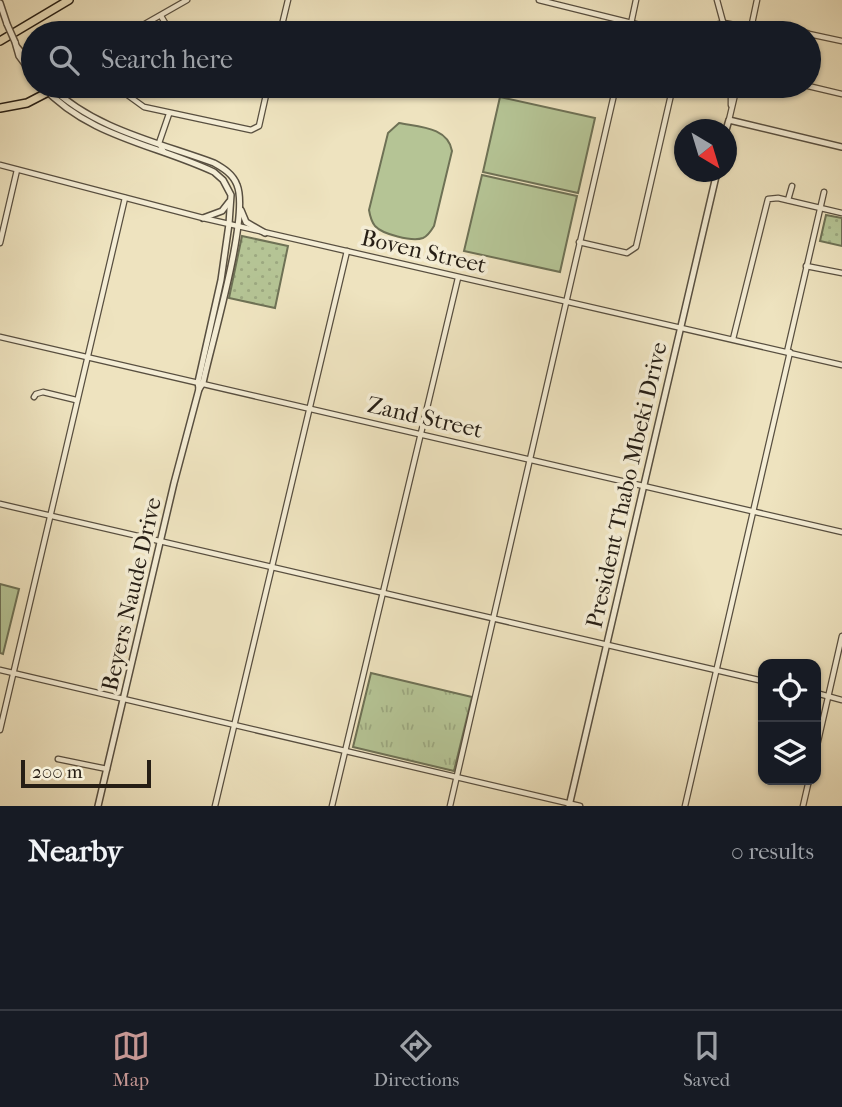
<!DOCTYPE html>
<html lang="en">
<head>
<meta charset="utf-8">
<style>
	body { margin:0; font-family:"IM FELL French Canon",serif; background:#242831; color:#f1f3f6 }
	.controls { position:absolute; right:21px; bottom:21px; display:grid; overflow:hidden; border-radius:14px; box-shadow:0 2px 5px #0004 }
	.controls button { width:63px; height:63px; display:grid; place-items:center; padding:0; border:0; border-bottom:2px solid #363941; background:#171b24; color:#f1f3f6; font:35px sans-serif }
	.compass { position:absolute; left:674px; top:119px; width:63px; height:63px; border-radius:50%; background:#171b24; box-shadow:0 2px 5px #0004; rotate:142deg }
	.scale { position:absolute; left:21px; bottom:18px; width:130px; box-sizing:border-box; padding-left:7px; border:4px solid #261e15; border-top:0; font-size:19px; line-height:24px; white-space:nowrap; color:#261e15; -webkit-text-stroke:5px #f4edd5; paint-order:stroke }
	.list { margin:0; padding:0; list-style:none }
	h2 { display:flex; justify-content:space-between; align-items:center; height:91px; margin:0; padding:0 28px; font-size:30px }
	h2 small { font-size:23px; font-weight:400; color:#9ea1a6 }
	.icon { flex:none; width:38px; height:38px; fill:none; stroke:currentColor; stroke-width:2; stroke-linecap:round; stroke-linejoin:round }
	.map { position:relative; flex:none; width:842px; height:806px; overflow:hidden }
	.search { position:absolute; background:#171b24; box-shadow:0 2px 5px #0004; left:21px; right:21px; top:21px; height:77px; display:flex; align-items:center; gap:18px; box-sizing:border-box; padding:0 24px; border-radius:38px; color:#9ea1a6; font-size:26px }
	.sheet { height:203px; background:#171b24 }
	nav { display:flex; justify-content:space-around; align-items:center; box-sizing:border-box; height:98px; border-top:2px solid #363941; background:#171b24; font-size:19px; color:#9ea1a6 }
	nav a { display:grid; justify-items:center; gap:4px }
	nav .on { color:#c59692 }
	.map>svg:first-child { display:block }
	.grass { fill:url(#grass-dots); stroke:#6e7155; stroke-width:2 }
	.park { fill:url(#park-tufts); stroke:#6e7155; stroke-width:2 }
	.pitch { fill:#b5c495; stroke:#6e7155; stroke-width:2 }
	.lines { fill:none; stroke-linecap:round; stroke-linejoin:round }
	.minor-casing { stroke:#584f40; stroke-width:7 }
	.tertiary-casing { stroke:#584f40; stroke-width:8 }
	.trunk-casing { stroke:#261e15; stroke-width:10 }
	.minor { stroke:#f4edd5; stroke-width:4.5 }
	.tertiary { stroke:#f4edd5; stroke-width:5 }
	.trunk { stroke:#eee3bf; stroke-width:7 }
	.tertiary-bridge-casing { stroke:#584f40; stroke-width:8; stroke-linecap:butt }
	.tertiary-bridge { stroke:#f4edd5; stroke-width:5 }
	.labels { text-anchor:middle; stroke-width:7; stroke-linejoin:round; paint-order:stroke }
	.street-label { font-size:23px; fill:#261e15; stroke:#f4edd5 }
</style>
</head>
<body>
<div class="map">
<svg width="842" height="806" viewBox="0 0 842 806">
	<defs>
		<pattern id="grass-dots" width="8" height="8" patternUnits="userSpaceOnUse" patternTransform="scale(1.75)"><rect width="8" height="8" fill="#b5c495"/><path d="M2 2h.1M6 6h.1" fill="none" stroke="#9ca880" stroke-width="1.8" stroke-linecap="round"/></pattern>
		<pattern id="park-tufts" width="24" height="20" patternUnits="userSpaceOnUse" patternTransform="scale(1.75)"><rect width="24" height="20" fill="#b5c495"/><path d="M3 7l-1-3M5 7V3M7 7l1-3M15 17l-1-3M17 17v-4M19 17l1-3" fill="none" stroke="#9ca880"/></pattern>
	</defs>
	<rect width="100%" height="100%" fill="#eee3bf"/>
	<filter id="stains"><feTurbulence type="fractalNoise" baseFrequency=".00286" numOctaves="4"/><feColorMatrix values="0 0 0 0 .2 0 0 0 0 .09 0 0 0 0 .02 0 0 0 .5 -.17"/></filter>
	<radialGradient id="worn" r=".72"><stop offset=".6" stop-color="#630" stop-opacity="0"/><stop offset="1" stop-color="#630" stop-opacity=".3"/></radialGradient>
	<g class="grass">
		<path d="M826 215 842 218V246L820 241Z"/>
		<path d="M242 236 288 246 275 308 229 298Z"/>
	</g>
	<path class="park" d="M371 673 472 697 454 771 353 747Z"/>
	<g class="pitch">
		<path d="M500 97 595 118 578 193 483 172Z"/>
		<path d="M399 123C419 127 448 127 452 151L434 226C431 231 428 236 423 238 412 242 382 234 375 226 371 221 370 216 369 210L388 133Z"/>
		<path d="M482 175 577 196 560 272 464 251Z"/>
		<path d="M0 584 19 589 3 654 0 653Z"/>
	</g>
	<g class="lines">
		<defs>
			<g id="minor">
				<path d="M539 0 672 33 684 32 724 23 751 28"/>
				<path d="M717 0 726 33"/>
				<path d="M161 16 171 33"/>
				<path d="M129 33 187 0"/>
				<path d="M280 33 288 0"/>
				<path d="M629 33 636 0"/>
				<path d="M750 33 757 0"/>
				<path d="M786 33 793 31 807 33"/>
				<path d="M809 34 842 41"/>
				<path d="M115 86 144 107 251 130 259 126 268 86"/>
				<path d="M731 86V105"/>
				<path d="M808 86 842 94"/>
				<path d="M729 120 737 86"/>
				<path d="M164 152 159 143 169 114"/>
				<path d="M0 165 203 218 842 365"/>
				<path d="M788 200 792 186"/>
				<path d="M579 242 627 253 636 247 673 86"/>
				<path d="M0 243 17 170"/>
				<path d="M806 266 842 273"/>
				<path d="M0 337 842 532"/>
				<path d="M733 339 768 199 778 198 842 213"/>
				<path d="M787 352 824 192"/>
				<path d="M34 397 36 394 43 392 76 400"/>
				<path d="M0 504 763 681"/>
				<path d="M0 670 580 806"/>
				<path d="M816 693 842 700"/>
				<path d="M0 730 125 198"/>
				<path d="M816 750 842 636"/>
				<path d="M58 759 107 769"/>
				<path d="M215 806 347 251"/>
				<path d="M332 806 458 278"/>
				<path d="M450 806 616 86"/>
				<path d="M685 806 790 352"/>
				<path d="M803 806 809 780"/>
			</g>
			<g id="tertiary">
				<path d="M0 3 7 24"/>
				<path d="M15 42 19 56 33 75"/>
				<path d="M17 47 33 66"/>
				<path d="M42 86C89 137 154 144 214 172L223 180 231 195 229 224 221 280 198 382 199 389 174 483 98 806"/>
				<path d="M50 86C94 129 157 142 214 163 223 168 233 174 237 185 250 216 211 344 203 383L199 389"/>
				<path d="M726 130 729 120 842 147"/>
				<path d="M241 210 246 222 265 233"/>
				<path d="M203 218 222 211 229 202"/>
				<path d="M569 806 717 172"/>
			</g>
			<g id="trunk">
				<path d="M0 41 69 0"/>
				<path d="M0 108 27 103 54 89"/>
			</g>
		</defs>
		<use href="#minor" class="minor-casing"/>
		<use href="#tertiary" class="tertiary-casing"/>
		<use href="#trunk" class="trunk-casing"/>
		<use href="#minor" class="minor"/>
		<use href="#tertiary" class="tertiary"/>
		<use href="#trunk" class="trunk"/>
		<defs>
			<path id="tertiary-bridge" d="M7 24 15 42"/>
		</defs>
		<use href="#tertiary-bridge" class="tertiary-bridge-casing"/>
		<use href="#tertiary-bridge" class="tertiary-bridge"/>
	</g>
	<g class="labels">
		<g class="street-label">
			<text transform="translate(424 251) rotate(13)" y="8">Boven Street</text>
			<text transform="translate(425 417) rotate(13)" y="8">Zand Street</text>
			<text transform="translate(626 485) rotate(-77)" y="8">President Thabo Mbeki Drive</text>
			<text transform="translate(131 594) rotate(-77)" y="8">Beyers Naude Drive</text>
		</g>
	</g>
	<rect width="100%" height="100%" filter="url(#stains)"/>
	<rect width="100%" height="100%" fill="url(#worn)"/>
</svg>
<div class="controls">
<button><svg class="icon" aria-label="locate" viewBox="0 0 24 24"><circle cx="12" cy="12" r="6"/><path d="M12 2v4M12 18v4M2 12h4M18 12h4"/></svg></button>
<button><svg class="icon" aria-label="layers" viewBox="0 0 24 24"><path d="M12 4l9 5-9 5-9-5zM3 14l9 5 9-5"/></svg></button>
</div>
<svg class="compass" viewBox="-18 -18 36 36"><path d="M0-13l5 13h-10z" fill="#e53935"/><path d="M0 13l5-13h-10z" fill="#9ea1a6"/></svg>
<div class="scale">200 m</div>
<div class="search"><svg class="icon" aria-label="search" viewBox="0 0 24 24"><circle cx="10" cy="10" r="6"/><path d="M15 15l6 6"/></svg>Search here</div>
</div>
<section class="sheet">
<h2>Nearby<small>0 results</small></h2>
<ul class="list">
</ul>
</section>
<nav>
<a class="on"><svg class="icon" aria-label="map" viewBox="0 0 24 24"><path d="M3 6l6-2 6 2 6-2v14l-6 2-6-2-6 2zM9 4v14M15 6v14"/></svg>Map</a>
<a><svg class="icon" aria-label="directions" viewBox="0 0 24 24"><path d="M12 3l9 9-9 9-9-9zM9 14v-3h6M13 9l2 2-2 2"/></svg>Directions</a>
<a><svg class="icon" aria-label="saved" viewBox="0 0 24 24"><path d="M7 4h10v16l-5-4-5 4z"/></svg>Saved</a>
</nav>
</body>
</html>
